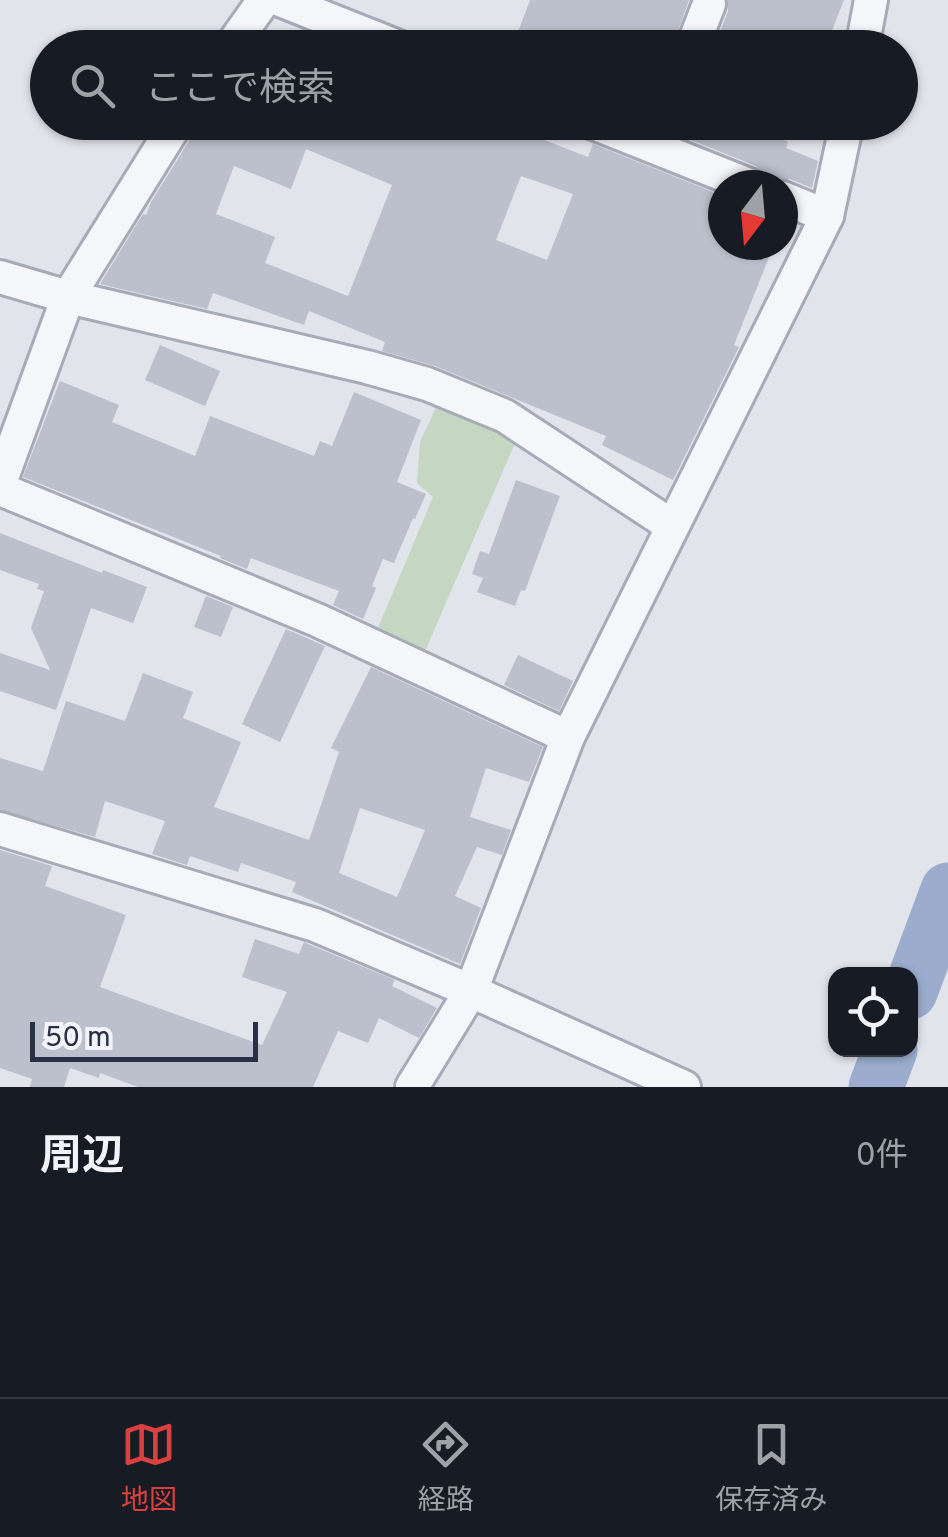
<!DOCTYPE html>
<html lang="ja">
<head>
<meta charset="utf-8">
<style>
	body { margin:0; font-family:Overpass,"Noto Sans JP",sans-serif; background:#242831; color:#f1f3f6 }
	.controls { position:absolute; right:30px; bottom:30px; display:grid; overflow:hidden; border-radius:20px; box-shadow:0 2px 8px #0004 }
	.controls button { width:90px; height:90px; display:grid; place-items:center; padding:0; border:0; border-bottom:2px solid #363941; background:#171b24; color:#f1f3f6; font:50px sans-serif }
	.compass { position:absolute; left:708px; top:170px; width:90px; height:90px; border-radius:50%; background:#171b24; box-shadow:0 2px 8px #0004; rotate:196deg }
	.scale { position:absolute; left:30px; bottom:25px; width:228px; box-sizing:border-box; padding-left:10px; border:5px solid #292f45; border-top:0; font-size:28px; line-height:35px; white-space:nowrap; color:#292f45; -webkit-text-stroke:8px #f2f4f9; paint-order:stroke }
	.list { margin:0; padding:0; list-style:none }
	h2 { display:flex; justify-content:space-between; align-items:center; height:130px; margin:0; padding:0 40px; font-size:42px }
	h2 small { font-size:32px; font-weight:400; color:#9ea1a6 }
	.icon { flex:none; width:55px; height:55px; fill:none; stroke:currentColor; stroke-width:2; stroke-linecap:round; stroke-linejoin:round }
	.map { position:relative; flex:none; width:948px; height:1087px; overflow:hidden }
	.search { position:absolute; background:#171b24; box-shadow:0 2px 8px #0004; left:30px; right:30px; top:30px; height:110px; display:flex; align-items:center; gap:25px; box-sizing:border-box; padding:0 35px; border-radius:55px; color:#9ea1a6; font-size:38px }
	.sheet { height:310px; background:#171b24 }
	nav { display:flex; justify-content:space-around; align-items:center; box-sizing:border-box; height:140px; border-top:2px solid #363941; background:#171b24; font-size:28px; color:#9ea1a6 }
	nav a { display:grid; justify-items:center; gap:5px }
	nav .on { color:#d9403f }
	.map>svg:first-child { display:block }
	.green { fill:#c5d6c3 }
	.lines { fill:none; stroke-linecap:round; stroke-linejoin:round }
	.river { stroke:#9bacce; stroke-width:55 }
	.building { fill:#bcbfcc; fill-rule:evenodd }
	.minor-casing { stroke:#a7aab7; stroke-width:38 }
	.minor { stroke:#f5f6f9; stroke-width:32 }
</style>
</head>
<body>
<div class="map">
<svg width="948" height="1087" viewBox="0 0 948 1087">
	<rect width="100%" height="100%" fill="#e2e4ec"/>
	<path class="green" d="M438 403 516 441 423 656 375 635 433 497 417 483 420 442Z"/>
	<g class="lines">
		<g class="river">
			<path d="M910 992 948 890"/>
			<path d="M876 1087 890 1050"/>
		</g>
	</g>
	<g class="building">
		<path d="M530 0H689L672 48H512Z"/>
		<path d="M728 0H844L825 48H714L728 11Z"/>
		<path d="M197 122H498L588 157 593 144 723 196V245H774L734 345 739 347 673 480 602 445 606 436 435 366 382 351 385 342 309 311 304 325 213 293 207 309 100 284 143 214 146 215 151 202 194 133ZM306 149 392 185 348 296 265 263 275 237 216 214 234 166 291 189ZM521 176 573 194 547 260 496 240Z"/>
		<path d="M646 122H777L772 135 788 142 786 148 818 161 812 188 790 179 776 180 766 176 756 166Z"/>
		<path d="M160 345 220 371 205 406 145 380Z"/>
		<path d="M60 381 119 405 112 422 195 456 210 416 314 456 320 441 332 446 354 392 421 420 397 482 426 494 415 519 413 518 394 563 383 559 372 586 376 588 363 619 333 605 339 591 251 558 247 569 220 558 221 556 23 477Z"/>
		<path d="M516 480 560 496 525 591 521 590 515 606 477 592 483 578 472 574 480 551 489 554Z"/>
		<path d="M0 533 102 573 103 570 147 587 133 623 91 608 56 710 0 691V653L50 670 31 628 44 591 37 589 39 584 0 570Z"/>
		<path d="M206 596 233 607 221 637 194 627Z"/>
		<path d="M286 629 325 646 280 742 242 724Z"/>
		<path d="M518 655 573 681 559 711 504 685Z"/>
		<path d="M371 667 543 747 529 782 486 768 470 817 511 830 502 855 477 847 455 896 481 908 460 964 292 892 296 882 241 863 238 872 190 856 187 865 152 854 165 821 105 801 95 837 0 810V758L43 771 66 701 125 721 143 673 193 692 183 718 241 742 214 807 309 840 339 752 331 748ZM360 808 425 830 397 897 339 873Z"/>
		<path d="M0 850 52 866 45 886 126 915 100 987 158 1008 262 1045 287 992 242 977 255 939 299 954 304 942 308 944 395 980 392 986 437 1008 419 1038 379 1018 368 1043 338 1031 313 1087H138L100 1073 99 1078 70 1068 64 1087H30L32 1079 0 1068Z"/>
	</g>
	<g class="lines">
		<defs>
			<g id="minor">
				<path d="M280 0 401 48"/>
				<path d="M230 48 264 0"/>
				<path d="M692 48 709 4"/>
				<path d="M862 48 871 0"/>
				<path d="M591 122 749 185"/>
				<path d="M783 198 827 216"/>
				<path d="M0 277 68 297 367 367 427 384 505 416 672 526"/>
				<path d="M0 483 68 297 177 122"/>
				<path d="M0 489 317 620 568 737"/>
				<path d="M0 829 315 925 471 991 684 1087"/>
				<path d="M412 1087 471 991 568 737 827 216 847 122"/>
			</g>
		</defs>
		<use href="#minor" class="minor-casing"/>
		<use href="#minor" class="minor"/>
	</g>
</svg>
<div class="controls">
<button><svg class="icon" aria-label="locate" viewBox="0 0 24 24"><circle cx="12" cy="12" r="6"/><path d="M12 2v4M12 18v4M2 12h4M18 12h4"/></svg></button>
</div>
<svg class="compass" viewBox="-18 -18 36 36"><path d="M0-13l5 13h-10z" fill="#e53935"/><path d="M0 13l5-13h-10z" fill="#9ea1a6"/></svg>
<div class="scale">50 m</div>
<div class="search"><svg class="icon" aria-label="search" viewBox="0 0 24 24"><circle cx="10" cy="10" r="6"/><path d="M15 15l6 6"/></svg>ここで検索</div>
</div>
<section class="sheet">
<h2>周辺<small>0件</small></h2>
<ul class="list">
</ul>
</section>
<nav>
<a class="on"><svg class="icon" aria-label="map" viewBox="0 0 24 24"><path d="M3 6l6-2 6 2 6-2v14l-6 2-6-2-6 2zM9 4v14M15 6v14"/></svg>地図</a>
<a><svg class="icon" aria-label="directions" viewBox="0 0 24 24"><path d="M12 3l9 9-9 9-9-9zM9 14v-3h6M13 9l2 2-2 2"/></svg>経路</a>
<a><svg class="icon" aria-label="saved" viewBox="0 0 24 24"><path d="M7 4h10v16l-5-4-5 4z"/></svg>保存済み</a>
</nav>
</body>
</html>
